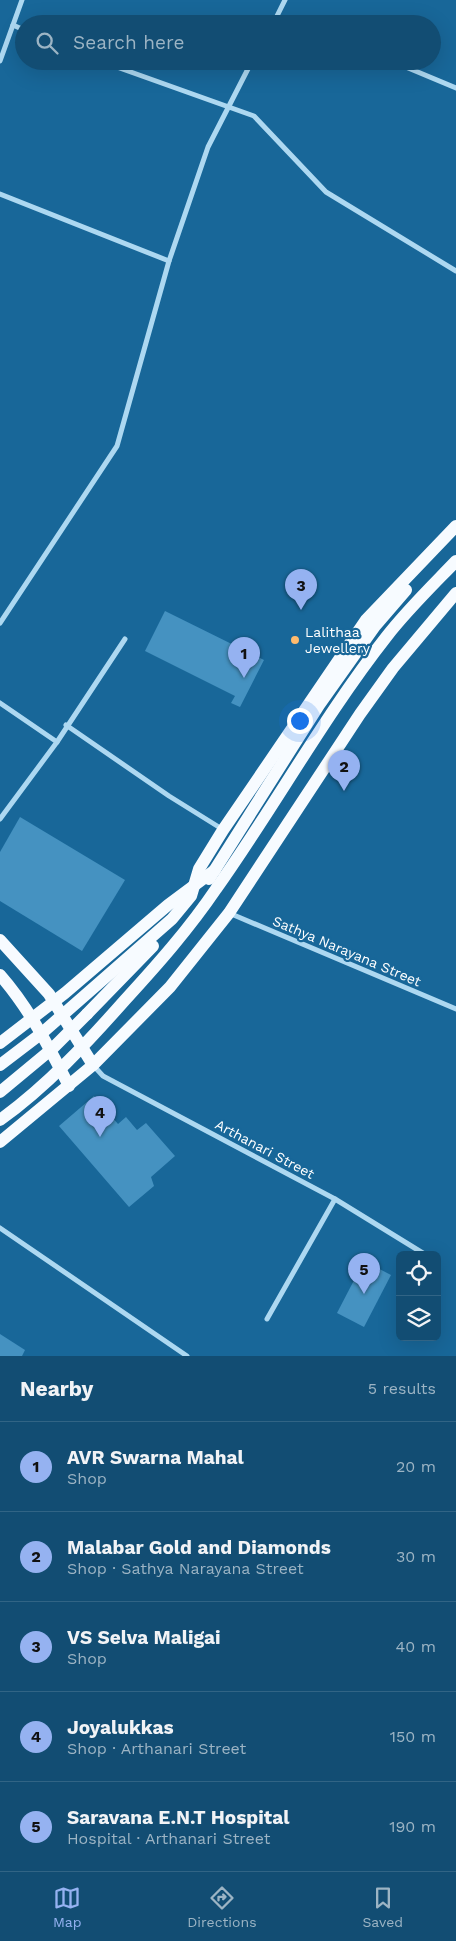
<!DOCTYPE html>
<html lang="en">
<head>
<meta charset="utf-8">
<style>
	body { margin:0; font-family:"Work Sans",sans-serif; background:#1f577b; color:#f1f3f6 }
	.controls { position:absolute; right:15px; bottom:15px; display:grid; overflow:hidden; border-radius:8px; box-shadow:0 5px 20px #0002 }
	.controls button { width:45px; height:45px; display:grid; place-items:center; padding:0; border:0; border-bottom:1px solid #316485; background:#124d73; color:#f1f3f6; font:25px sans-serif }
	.you { position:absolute; left:299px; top:720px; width:18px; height:18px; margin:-12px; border:4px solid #fff; border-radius:50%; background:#1a73e8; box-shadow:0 0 0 8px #1a73e833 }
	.badge { display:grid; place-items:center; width:32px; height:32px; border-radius:50%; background:#95b2f1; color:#111; font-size:16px; font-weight:700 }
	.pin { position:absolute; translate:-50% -41px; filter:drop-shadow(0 1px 2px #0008) }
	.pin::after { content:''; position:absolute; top:26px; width:18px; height:15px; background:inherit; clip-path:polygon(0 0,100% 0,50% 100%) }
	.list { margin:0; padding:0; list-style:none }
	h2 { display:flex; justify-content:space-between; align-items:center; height:65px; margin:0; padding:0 20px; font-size:21px }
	h2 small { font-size:16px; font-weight:400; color:#9cb4c4 }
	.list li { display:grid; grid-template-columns:32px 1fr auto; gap:15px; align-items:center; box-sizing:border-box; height:90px; padding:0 20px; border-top:1px solid #316485 }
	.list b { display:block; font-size:19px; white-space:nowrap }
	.list p { margin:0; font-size:16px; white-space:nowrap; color:#9cb4c4 }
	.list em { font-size:16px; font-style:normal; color:#9cb4c4 }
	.icon { flex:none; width:28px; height:28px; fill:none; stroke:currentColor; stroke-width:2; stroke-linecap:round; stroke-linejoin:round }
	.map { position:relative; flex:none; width:456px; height:1356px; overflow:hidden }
	.search { position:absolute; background:#124d73; box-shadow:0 5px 20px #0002; left:15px; right:15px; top:15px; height:55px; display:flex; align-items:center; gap:12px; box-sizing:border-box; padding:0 18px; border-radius:28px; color:#9cb4c4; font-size:19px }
	.sheet { height:515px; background:#124d73 }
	nav { display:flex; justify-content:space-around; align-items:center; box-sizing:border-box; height:70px; border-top:1px solid #316485; background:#124d73; font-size:14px; color:#9cb4c4 }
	nav a { display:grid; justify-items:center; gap:2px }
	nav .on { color:#95b2f1 }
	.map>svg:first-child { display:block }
	.building { fill:#4592c1 }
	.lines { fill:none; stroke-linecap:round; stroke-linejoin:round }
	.street { stroke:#add8f1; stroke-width:5 }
	.primary { stroke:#f7fbff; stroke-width:12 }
	.primary-bridge { stroke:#f7fbff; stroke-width:12 }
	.poi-dot { fill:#ffbb6d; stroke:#186799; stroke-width:2 }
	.labels { text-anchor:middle; stroke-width:4.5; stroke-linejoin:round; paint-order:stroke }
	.poi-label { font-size:14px; fill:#fff; stroke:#186799; text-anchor:start }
	.street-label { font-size:14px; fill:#fff; stroke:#186799 }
</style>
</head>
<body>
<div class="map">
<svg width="456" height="1356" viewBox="0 0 456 1356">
	<rect width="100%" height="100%" fill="#186799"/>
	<g class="building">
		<path d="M165 611 264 660 240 707 231 703 235 696 145 651Z"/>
		<path d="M20 817 125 880 82 951 0 901V852Z"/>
		<path d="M94 1096 118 1124 126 1117 137 1130 146 1123 175 1156 151 1177 154 1186 129 1207 59 1126Z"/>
		<path d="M364 1261 391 1275 364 1327 337 1313Z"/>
		<path d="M0 1334 25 1350 22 1356H0Z"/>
	</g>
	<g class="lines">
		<g class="street">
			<path d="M273 24 285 0"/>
			<path d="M13 25 24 30"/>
			<path d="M0 61 22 0"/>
			<path d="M100 61 254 116 326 192 456 271"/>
			<path d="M401 65 456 88"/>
			<path d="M0 194 169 261 117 446 0 623"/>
			<path d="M169 261 208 147 252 61"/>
			<path d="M0 703 57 742 0 819"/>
			<path d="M66 725 169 796 222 829"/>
			<path d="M57 742 125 639"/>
			<path d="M229 913 456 1009"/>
			<path d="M93 1065 103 1076 335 1199 426 1255"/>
			<path d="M0 1228 187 1356"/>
			<path d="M267 1319 335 1199"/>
		</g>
		<g class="primary">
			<path d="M209 879 319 705 375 626 406 590"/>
			<path d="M0 940 49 994 93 1065"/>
			<path d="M0 975C29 1008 49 1047 69 1086"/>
			<path d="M87 1014 153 946"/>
			<path d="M0 1065 42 1033 172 919 191 896 199 869 223 830 366 620 456 526"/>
			<path d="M0 1142 93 1065 170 987 229 913 360 714 393 668 456 593"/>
		</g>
		<g class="primary-bridge">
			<path d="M0 1043 65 993 168 905 215 870"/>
			<path d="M0 1092 53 1048 87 1014"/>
			<path d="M0 1120C47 1086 87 1043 125 1000 157 965 189 929 216 889 275 806 324 716 387 636 408 609 433 585 456 561"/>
		</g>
	</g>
	<circle class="poi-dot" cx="295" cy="640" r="5"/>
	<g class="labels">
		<g class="poi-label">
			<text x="305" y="637">Lalithaa<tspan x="305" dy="16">Jewellery</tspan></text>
		</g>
		<g class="street-label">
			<text transform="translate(347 951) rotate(23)" y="5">Sathya Narayana Street</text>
			<text transform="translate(265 1149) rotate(28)" y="5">Arthanari Street</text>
		</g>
	</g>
</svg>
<div class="controls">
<button><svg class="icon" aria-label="locate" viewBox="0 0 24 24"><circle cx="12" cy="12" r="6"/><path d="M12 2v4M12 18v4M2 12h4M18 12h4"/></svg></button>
<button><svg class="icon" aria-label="layers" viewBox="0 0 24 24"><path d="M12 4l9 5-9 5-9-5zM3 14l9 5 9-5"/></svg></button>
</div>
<div class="you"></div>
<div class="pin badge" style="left:244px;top:678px">1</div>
<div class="pin badge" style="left:344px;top:791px">2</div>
<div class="pin badge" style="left:301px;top:610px">3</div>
<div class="pin badge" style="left:100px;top:1137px">4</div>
<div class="pin badge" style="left:364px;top:1294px">5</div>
<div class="search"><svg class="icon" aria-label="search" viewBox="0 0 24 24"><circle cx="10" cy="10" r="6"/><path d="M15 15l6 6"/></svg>Search here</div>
</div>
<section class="sheet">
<h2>Nearby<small>5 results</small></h2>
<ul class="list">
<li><span class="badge">1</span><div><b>AVR Swarna Mahal</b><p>Shop</p></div><em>20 m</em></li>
<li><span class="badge">2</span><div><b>Malabar Gold and Diamonds</b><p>Shop · Sathya Narayana Street</p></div><em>30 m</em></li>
<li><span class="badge">3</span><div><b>VS Selva Maligai</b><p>Shop</p></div><em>40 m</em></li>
<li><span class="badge">4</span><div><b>Joyalukkas</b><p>Shop · Arthanari Street</p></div><em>150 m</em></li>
<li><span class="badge">5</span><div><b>Saravana E.N.T Hospital</b><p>Hospital · Arthanari Street</p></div><em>190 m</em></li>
</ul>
</section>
<nav>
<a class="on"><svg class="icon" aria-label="map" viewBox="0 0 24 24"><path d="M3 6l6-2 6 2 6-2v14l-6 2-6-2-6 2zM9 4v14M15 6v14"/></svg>Map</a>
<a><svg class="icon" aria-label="directions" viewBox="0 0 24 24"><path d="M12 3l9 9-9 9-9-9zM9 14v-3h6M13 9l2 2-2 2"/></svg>Directions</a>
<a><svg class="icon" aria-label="saved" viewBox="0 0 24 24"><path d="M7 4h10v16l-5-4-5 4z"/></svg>Saved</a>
</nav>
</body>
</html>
